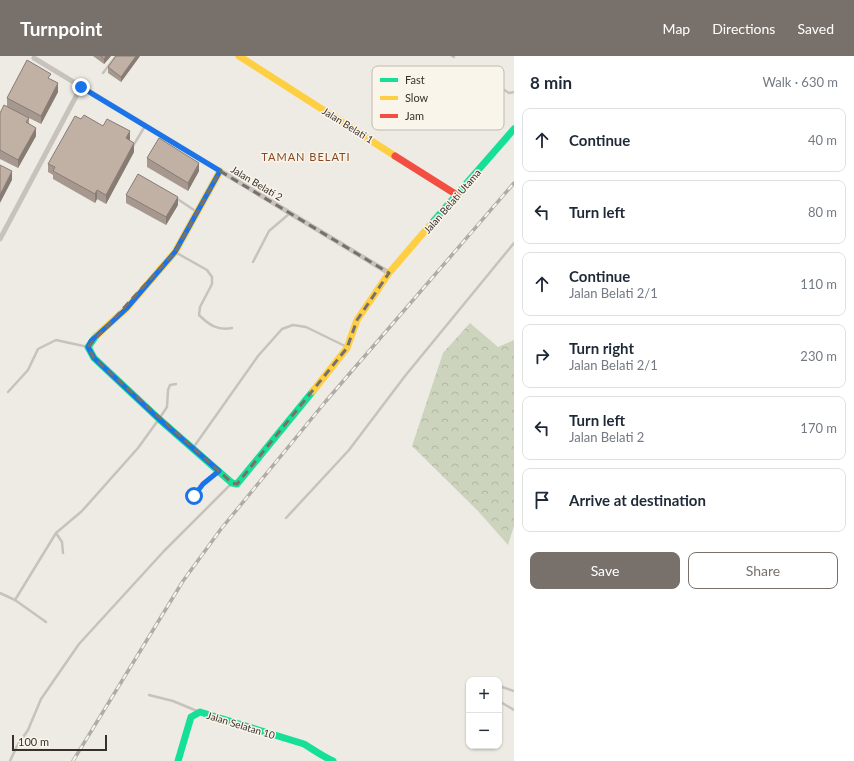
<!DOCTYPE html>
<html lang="en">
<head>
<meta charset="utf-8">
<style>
	body { margin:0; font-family:Lato,sans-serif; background:#f2f2f3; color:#1f2937 }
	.controls { position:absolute; right:12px; bottom:12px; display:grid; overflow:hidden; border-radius:8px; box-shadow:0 1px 3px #0004 }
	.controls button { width:36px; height:36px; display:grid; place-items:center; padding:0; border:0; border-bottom:1px solid #e0e1e3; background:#fff; color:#1f2937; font:20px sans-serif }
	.scale { position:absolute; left:12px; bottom:10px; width:95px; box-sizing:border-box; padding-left:4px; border:2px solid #39302a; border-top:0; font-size:11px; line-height:14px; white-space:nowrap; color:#39302a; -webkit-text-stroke:3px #faf5eb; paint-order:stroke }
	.stop { position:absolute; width:12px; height:12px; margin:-9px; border:3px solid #1a73e8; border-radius:50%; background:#fff }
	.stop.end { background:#1a73e8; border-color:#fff; box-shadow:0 1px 4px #0008 }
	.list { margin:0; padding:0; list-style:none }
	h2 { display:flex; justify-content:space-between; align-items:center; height:52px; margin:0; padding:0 16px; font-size:17px }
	h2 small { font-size:13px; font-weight:400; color:#747a83 }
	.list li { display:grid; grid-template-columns:26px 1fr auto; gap:12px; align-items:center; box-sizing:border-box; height:64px; margin:0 8px 8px; padding:0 8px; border:1px solid #e0e1e3; border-radius:8px }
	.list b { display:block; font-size:15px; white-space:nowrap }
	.list p { margin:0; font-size:13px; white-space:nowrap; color:#747a83 }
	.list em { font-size:13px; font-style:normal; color:#747a83 }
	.actions { display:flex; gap:8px; padding:12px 16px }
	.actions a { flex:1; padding:9px 0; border:1px solid #78716b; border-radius:8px; text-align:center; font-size:14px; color:#78716b }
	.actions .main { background:#78716b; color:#fff }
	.icon { flex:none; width:22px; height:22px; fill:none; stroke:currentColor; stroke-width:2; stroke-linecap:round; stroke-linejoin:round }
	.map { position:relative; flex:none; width:514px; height:705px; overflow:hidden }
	header { display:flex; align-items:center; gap:24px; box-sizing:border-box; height:56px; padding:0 20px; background:#78716b; color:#fff }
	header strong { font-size:19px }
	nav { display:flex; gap:22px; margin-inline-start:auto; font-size:14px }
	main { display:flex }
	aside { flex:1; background:#fff }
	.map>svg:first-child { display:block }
	.forest { fill:url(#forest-crowns) }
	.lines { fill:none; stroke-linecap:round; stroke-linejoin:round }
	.lane { stroke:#c7c3bc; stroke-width:2.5 }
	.street { stroke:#c7c3bc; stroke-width:5 }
	.fast { stroke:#16e098; stroke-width:7 }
	.slow { stroke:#ffcf43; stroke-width:7 }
	.jam { stroke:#f24e42; stroke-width:7 }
	.rail-casing { stroke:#b0aba6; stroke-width:3.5 }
	.rail { stroke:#faf5eb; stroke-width:2; stroke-dasharray:6; stroke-linecap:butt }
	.wall { fill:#a6988e }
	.shaded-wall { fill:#877c74 }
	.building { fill:#c1b1a5; stroke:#877c74 }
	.route { stroke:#1a73e8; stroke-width:5 }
	.marked { fill:none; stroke:#78716b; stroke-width:3; stroke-dasharray:8 5; stroke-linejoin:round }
	.labels { text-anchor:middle; stroke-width:3; stroke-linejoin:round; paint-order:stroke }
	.street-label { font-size:10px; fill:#39302a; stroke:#faf5eb }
	.neighbourhood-label { font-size:11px; letter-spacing:1px; fill:#874923; stroke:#faf5eb }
	.key { fill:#faf5eb; stroke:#c0bab1; stroke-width:1 }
	.key-label { font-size:11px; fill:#39302a }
</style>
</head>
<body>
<header>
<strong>Turnpoint</strong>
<nav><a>Map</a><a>Directions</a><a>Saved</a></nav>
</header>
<main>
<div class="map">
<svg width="514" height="705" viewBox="0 0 514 705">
	<defs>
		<pattern id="forest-crowns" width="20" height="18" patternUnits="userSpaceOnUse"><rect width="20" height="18" fill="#ccd4be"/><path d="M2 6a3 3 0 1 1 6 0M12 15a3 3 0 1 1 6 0" fill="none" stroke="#b0b6a3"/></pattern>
	</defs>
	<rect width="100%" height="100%" fill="#eeebe4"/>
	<path class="forest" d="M470 267 498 291 514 284V470L508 489 478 455 412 390 443 297Z"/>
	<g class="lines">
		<g class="lane">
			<path d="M452 0 454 1"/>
			<path d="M103 17 116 0"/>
			<path d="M487 23 509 37 514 36"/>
			<path d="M133 90 145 70"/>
			<path d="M176 142 197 156"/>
			<path d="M175 196 207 214 212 221V228L200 251 199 259C209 269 218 275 232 272"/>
			<path d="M253 206 269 175 289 158"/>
			<path d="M8 336 28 314 38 293 56 284 88 291"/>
			<path d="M193 392 258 300 282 273 293 269 306 271 347 291"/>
			<path d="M189 444 203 428 218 416"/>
			<path d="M286 462 349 394 405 320 514 187"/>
			<path d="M56 477 62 486 63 497"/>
			<path d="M0 537 15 544 46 566"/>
			<path d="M15 544 56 477 82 455 138 392 159 363 167 351 168 334 170 329 176 328"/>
			<path d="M499 630 514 635"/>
			<path d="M149 639 173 645 197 655"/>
			<path d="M499 645 514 654"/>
			<path d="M10 705 17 690 28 674 41 643 79 588 164 495 231 428"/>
		</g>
		<g class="street">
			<path d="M34 2 389 217"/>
			<path d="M0 183 81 31"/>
		</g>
		<g class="fast">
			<path d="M431 168 514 73"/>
			<path d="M96 280 88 291 94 302 159 363 232 427 237 428 313 335"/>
			<path d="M178 705 191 661 200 656 304 688C314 694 322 700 333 705"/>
		</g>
		<g class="slow">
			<path d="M239 0 395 100"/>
			<path d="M96 280 126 253 175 196 220 115"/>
			<path d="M313 335 347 292 357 264 389 217 431 168"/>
		</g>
		<path class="jam" d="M395 100 457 139"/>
		<defs>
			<path id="rail" d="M73 705 183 525 221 473 326 345 514 127"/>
		</defs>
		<use href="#rail" class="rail-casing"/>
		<use href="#rail" class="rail"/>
	</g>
	<g class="wall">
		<path d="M93 0H111L104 8Z"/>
		<path d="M140 0 121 26 108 17V11Z"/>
		<path d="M51 23 58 36 41 68 29 62V68L36 80 18 112 0 103V57L7 50V42Z"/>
		<path d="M81 63 103 70 130 84H129L134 96 106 148 97 143 95 147 53 123V119L48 116V108Z"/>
		<path d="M147 102 199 115 188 135 147 111Z"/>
		<path d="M126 139 178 149 166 169 126 147Z"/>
	</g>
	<g class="shaded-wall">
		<path d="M106 0H111L104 8V3Z"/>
		<path d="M136 0H140L121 26V21Z"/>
		<path d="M58 27V36L41 68V60Z"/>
		<path d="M36 72V80L18 112V104Z"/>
		<path d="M130 75V84L126 91V82Z"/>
		<path d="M134 87V96L106 148V139Z"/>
		<path d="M199 107V115L188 135V127Z"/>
		<path d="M12 115V124L0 147V139Z"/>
		<path d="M97 134V143L95 147V138Z"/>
		<path d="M178 141V149L166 169V161Z"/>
	</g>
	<g class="building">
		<path d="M101 0H106L104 3Z"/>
		<path d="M116 0H136L121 21 108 11Z"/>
		<path d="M27 4 51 18 48 22 58 27 41 60 7 42Z"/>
		<path d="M4 49 29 62 26 66 36 72 18 104 0 94V57Z"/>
		<path d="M84 59 103 70 107 63 130 75 126 82 134 87 106 139 97 134 95 138 53 115 55 111 48 108 75 60 81 63Z"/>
		<path d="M159 82 199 107 188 127 147 102Z"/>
		<path d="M0 109 12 115 0 139Z"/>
		<path d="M138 118 178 141 166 161 126 139Z"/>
	</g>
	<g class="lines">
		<path class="route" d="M81 31 220 115 175 196 126 253 91 285 88 291 94 302 159 363 219 415 203 428 194 440"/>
	</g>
	<path class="marked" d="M220 115 389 217 357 264 347 292 237 428 232 427 94 302 88 291 175 196Z"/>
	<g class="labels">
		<g class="street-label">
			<text transform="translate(348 69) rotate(32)" y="4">Jalan Belati 1</text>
			<text transform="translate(257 127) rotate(31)" y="4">Jalan Belati 2</text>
			<text transform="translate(452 145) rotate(-49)" y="4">Jalan Belati Utama</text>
			<text transform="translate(241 669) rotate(17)" y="4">Jalan Selatan 10</text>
		</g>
		<g class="neighbourhood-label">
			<text x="306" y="105">TAMAN BELATI</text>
		</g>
	</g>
	<rect x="372" y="10" width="132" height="64" rx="6" class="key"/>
	<rect x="380" y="22" width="18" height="4" fill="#16e098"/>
	<rect x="380" y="40" width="18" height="4" fill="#ffcf43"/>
	<rect x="380" y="58" width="18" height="4" fill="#f24e42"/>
	<g class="key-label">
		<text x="405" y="28">Fast</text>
		<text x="405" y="46">Slow</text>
		<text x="405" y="64">Jam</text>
	</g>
</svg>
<div class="controls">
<button>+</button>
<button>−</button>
</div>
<div class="scale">100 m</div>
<div class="stop" style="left:194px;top:440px"></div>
<div class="stop end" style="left:81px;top:31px"></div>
</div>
<aside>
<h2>8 min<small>Walk · 630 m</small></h2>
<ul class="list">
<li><svg class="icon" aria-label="ahead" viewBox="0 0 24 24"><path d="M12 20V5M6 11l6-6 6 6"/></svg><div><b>Continue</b></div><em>40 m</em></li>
<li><svg class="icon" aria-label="left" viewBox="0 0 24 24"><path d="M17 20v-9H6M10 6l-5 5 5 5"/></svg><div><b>Turn left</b></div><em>80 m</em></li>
<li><svg class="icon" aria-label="ahead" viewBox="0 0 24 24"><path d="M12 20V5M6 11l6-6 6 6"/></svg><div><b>Continue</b><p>Jalan Belati 2/1</p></div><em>110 m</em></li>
<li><svg class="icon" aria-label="right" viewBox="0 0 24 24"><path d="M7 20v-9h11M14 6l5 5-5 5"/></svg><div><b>Turn right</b><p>Jalan Belati 2/1</p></div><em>230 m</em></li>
<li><svg class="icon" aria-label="left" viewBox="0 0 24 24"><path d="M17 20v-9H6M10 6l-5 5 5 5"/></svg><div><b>Turn left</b><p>Jalan Belati 2</p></div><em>170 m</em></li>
<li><svg class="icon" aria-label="arrive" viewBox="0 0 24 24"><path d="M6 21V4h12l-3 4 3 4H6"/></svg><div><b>Arrive at destination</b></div></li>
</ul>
<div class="actions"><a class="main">Save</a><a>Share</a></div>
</aside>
</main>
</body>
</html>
